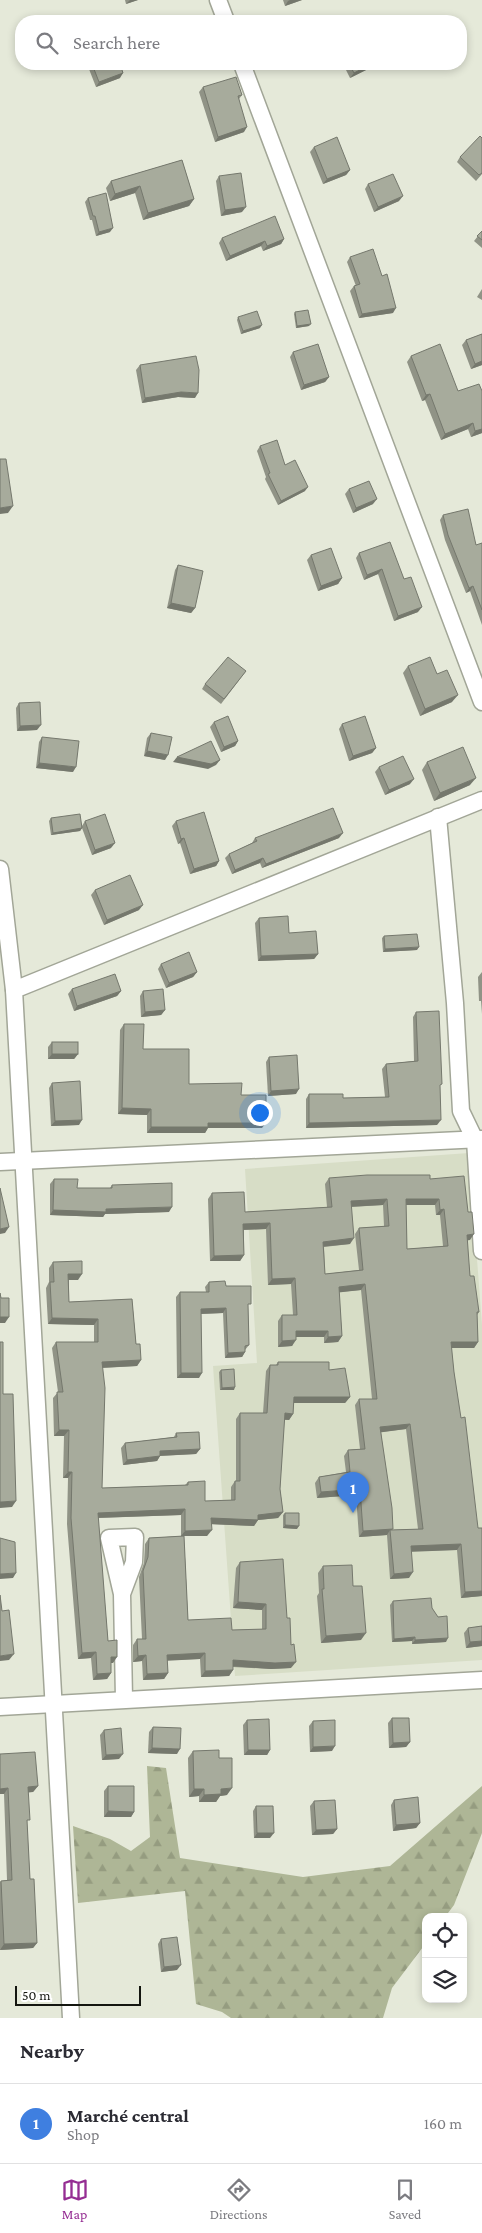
<!DOCTYPE html>
<html lang="en">
<head>
<meta charset="utf-8">
<style>
	body { margin:0; font-family:"Crimson Pro",serif; background:#f7f7f7; color:#2b2b33 }
	.controls { position:absolute; right:15px; bottom:15px; display:grid; overflow:hidden; border-radius:10px; box-shadow:0 2px 8px #0003 }
	.controls button { width:45px; height:45px; display:grid; place-items:center; padding:0; border:0; border-bottom:1px solid #e1e1e2; background:#fff; color:#2b2b33; font:25px sans-serif }
	.scale { position:absolute; left:15px; bottom:12px; width:126px; box-sizing:border-box; padding-left:5px; border:2px solid #141610; border-top:0; font-size:14px; line-height:18px; white-space:nowrap; color:#141610; -webkit-text-stroke:4px #fff; paint-order:stroke }
	.you { position:absolute; left:259px; top:1112px; width:18px; height:18px; margin:-12px; border:4px solid #fff; border-radius:50%; background:#1a73e8; box-shadow:0 0 0 8px #1a73e833 }
	.badge { display:grid; place-items:center; width:32px; height:32px; border-radius:50%; background:#952e93; color:#fff; font-size:16px; font-weight:700 }
	.pin { position:absolute; translate:-50% -41px; filter:drop-shadow(0 1px 2px #0008) }
	.pin::after { content:''; position:absolute; top:26px; width:18px; height:15px; background:inherit; clip-path:polygon(0 0,100% 0,50% 100%) }
	.list { margin:0; padding:0; list-style:none }
	h2 { display:flex; justify-content:space-between; align-items:center; height:65px; margin:0; padding:0 20px; font-size:21px }
	h2 small { font-size:16px; font-weight:400; color:#7c7c81 }
	.list li { display:grid; grid-template-columns:32px 1fr auto; gap:15px; align-items:center; box-sizing:border-box; height:80px; padding:0 20px; border-top:1px solid #e1e1e2 }
	.list b { display:block; font-size:19px; white-space:nowrap }
	.list p { margin:0; font-size:16px; white-space:nowrap; color:#7c7c81 }
	.list em { font-size:16px; font-style:normal; color:#7c7c81 }
	.icon { flex:none; width:28px; height:28px; fill:none; stroke:currentColor; stroke-width:2; stroke-linecap:round; stroke-linejoin:round }
	.map { position:relative; flex:none; width:482px; height:2018px; overflow:hidden }
	.search { position:absolute; background:#fff; box-shadow:0 2px 8px #0003; left:15px; right:15px; top:15px; height:55px; display:flex; align-items:center; gap:12px; box-sizing:border-box; padding:0 18px; border-radius:20px; color:#7c7c81; font-size:19px }
	.sheet { height:145px; background:#fff }
	nav { display:flex; justify-content:space-around; align-items:center; box-sizing:border-box; height:70px; border-top:1px solid #e1e1e2; background:#fff; font-size:14px; color:#7c7c81 }
	nav a { display:grid; justify-items:center; gap:2px }
	nav .on { color:#952e93 }
	.map>svg:first-child { display:block }
	.built { fill:#d7ddc6 }
	.forest { fill:url(#forest-firs) }
	.lines { fill:none; stroke-linecap:round; stroke-linejoin:round }
	.minor-casing { stroke:#a2a697; stroke-width:19 }
	.minor { stroke:#fff; stroke-width:16 }
	.wall { fill:#909386; fill-rule:evenodd }
	.shaded-wall { fill:#75786d }
	.building { fill:#a7ab9c; stroke:#75786d; fill-rule:evenodd }
</style>
</head>
<body>
<div class="map">
<svg width="482" height="2018" viewBox="0 0 482 2018">
	<defs>
		<pattern id="forest-firs" width="22" height="20" patternUnits="userSpaceOnUse" patternTransform="scale(1.25)"><rect width="22" height="20" fill="#aeb696"/><path d="M5 1l3.5 6h-7zM16 11l3.5 6h-7z" fill="#959c80"/></pattern>
	</defs>
	<rect width="100%" height="100%" fill="#e5e9d9"/>
	<path class="built" d="M469 1153 482 1325V1660L235 1676 213 1366 257 1363 245 1169Z"/>
	<path class="forest" d="M147 1766 166 1768 180 1858 303 1877 390 1866 482 1786V1833L454 1905 445 1917H426V1943L392 1988 383 2018H231L222 2012 196 2004 185 1891 78 1903 73 1826 110 1839 131 1851 150 1837Z"/>
	<g class="lines">
		<defs>
			<g id="minor">
				<path d="M218 0 226 21"/>
				<path d="M242 64 482 702"/>
				<path d="M438 817 455 1003 461 1111 475 1140 482 1251"/>
				<path d="M0 869 14 990"/>
				<path d="M0 1162 482 1139"/>
				<path d="M122 1594 134 1562 135 1537 109 1538 122 1594 124 1699"/>
				<path d="M0 1707 482 1680"/>
				<path d="M71 2018 14 990 482 800"/>
			</g>
		</defs>
		<use href="#minor" class="minor-casing"/>
		<use href="#minor" class="minor"/>
	</g>
	<g class="wall">
		<path d="M125 0H138L126 4Z"/>
		<path d="M283 0H302L285 6Z"/>
		<path d="M87 64H120V78L96 87Z"/>
		<path d="M343 64H373L370 68 350 78Z"/>
		<path d="M203 87 242 95 239 99 244 132 215 142 199 92Z"/>
		<path d="M482 138V174L476 181 457 162 460 157Z"/>
		<path d="M314 147 350 170 346 175 323 184 310 152Z"/>
		<path d="M182 160 194 199 189 206 143 220 135 193 110 201 106 188 111 181Z"/>
		<path d="M219 176 242 212 221 216 216 181Z"/>
		<path d="M368 184 399 201 374 212 365 189Z"/>
		<path d="M88 198 110 232 96 236 92 220H90L85 202Z"/>
		<path d="M482 231V248L474 241Z"/>
		<path d="M222 238 284 239 281 244 263 251 261 246 226 261 219 243Z"/>
		<path d="M350 257 393 313 359 318 350 291 354 286H356L347 262Z"/>
		<path d="M482 289V300L477 297Z"/>
		<path d="M295 312 309 326 296 328 294 314Z"/>
		<path d="M238 317 260 328 241 334 237 320Z"/>
		<path d="M482 334V365L471 369 462 345 466 340Z"/>
		<path d="M293 352 329 377 325 382 301 390 290 357Z"/>
		<path d="M411 356 458 391H482V433L471 437 468 429 441 440 425 400 422 401 407 362Z"/>
		<path d="M140 365 195 398 178 397 142 403 136 370Z"/>
		<path d="M260 446 285 465 305 491 278 505 265 479 266 477 257 451Z"/>
		<path d="M349 489 373 504 353 513 345 494Z"/>
		<path d="M443 515 476 545 482 544V625L470 591 466 593 445 540 440 520Z"/>
		<path d="M359 553 404 579 418 612 394 621 378 574 364 580 356 558Z"/>
		<path d="M311 555 342 578 338 584 318 591 307 560Z"/>
		<path d="M178 565 195 608 191 613 167 608 175 570Z"/>
		<path d="M408 666 452 702 420 716 403 673Z"/>
		<path d="M246 671 221 704 202 689 205 684Z"/>
		<path d="M19 703 37 730 17 731 16 708Z"/>
		<path d="M214 722 238 741 235 746 221 752 210 727Z"/>
		<path d="M342 724 376 748 372 753 349 761 339 729Z"/>
		<path d="M151 733 165 760 144 756 147 738Z"/>
		<path d="M42 737 73 772 36 768 39 742Z"/>
		<path d="M427 762 470 785 434 801 422 770Z"/>
		<path d="M379 767 410 784 385 795 375 772Z"/>
		<path d="M51 818 82 826 85 821 111 848 92 855 82 828 80 831 51 835 49 821Z"/>
		<path d="M176 821 219 861 216 866 190 874 180 843 178 844 172 826Z"/>
		<path d="M255 838H339L262 868 260 863 232 874 225 858 229 854 252 843Z"/>
		<path d="M95 890 139 910 104 925 91 895Z"/>
		<path d="M259 918 289 933 318 954 314 959 258 961 255 923Z"/>
		<path d="M384 936 417 950 383 952 382 938Z"/>
		<path d="M161 964 197 972 193 977 166 988 158 969Z"/>
		<path d="M482 972V1014L481 1001H479L478 977Z"/>
		<path d="M72 989 121 991 117 996 74 1011 68 994Z"/>
		<path d="M143 991 165 1010 161 1015 141 1017 140 996Z"/>
		<path d="M416 1012 440 1088 437 1125 306 1128V1099L309 1094 343 1098 385 1097 382 1069 386 1064 414 1061 413 1017Z"/>
		<path d="M124 1024 143 1049 189 1084 241 1095 262 1128H208L205 1133H147V1115L118 1114 120 1030Z"/>
		<path d="M52 1042 78 1054 74 1059H48V1047Z"/>
		<path d="M269 1057 296 1094 268 1096 266 1062Z"/>
		<path d="M52 1083 79 1125 51 1126 49 1088Z"/>
		<path d="M329 1178 430 1179 470 1240H467L470 1276 479 1312 477 1315 478 1342 474 1348H451L482 1596 461 1598 457 1550 411 1551 409 1578 390 1579 387 1535 359 1537 356 1495 317 1498 315 1483 319 1477 346 1472 344 1456 348 1450 360 1449 355 1405 359 1399H372L361 1290 339 1292 342 1336 338 1342 324 1343V1337H296L292 1346 278 1347V1321L282 1315H293L291 1284 268 1285 266 1229 244 1230V1255L240 1261H210L208 1199 212 1193 245 1212 327 1207 325 1184ZM383 1205 384 1226 359 1228 355 1234 359 1270 325 1274 324 1247 350 1244 351 1207ZM406 1205H435L436 1215H440L443 1246 407 1249ZM406 1429 418 1529 392 1530 381 1432Z"/>
		<path d="M54 1179 77 1188H110L112 1185 169 1212 105 1214 103 1217 50 1215V1184Z"/>
		<path d="M53 1262 78 1280H69V1302L132 1299 136 1344 141 1360 137 1366 102 1368V1488L185 1485 188 1482 205 1501 231 1500V1487L235 1481H236V1419L240 1413H263L266 1371 270 1365H276L278 1362 329 1370 350 1397 345 1403H294L293 1414 289 1420H284L280 1489 283 1512 278 1518 258 1520 254 1526 212 1524 207 1536H184L188 1620 232 1630 262 1629V1610L233 1608 236 1568 240 1562 287 1618 291 1668 271 1669 233 1667V1670L229 1676 201 1677 200 1659 167 1660 168 1673 164 1679 143 1680 142 1661 133 1662V1645L137 1639H142L139 1577 144 1563 145 1544 149 1538 181 1536V1515L98 1518 108 1641 113 1663H111V1673L107 1679 93 1680 91 1658 78 1659 67 1524 68 1478H63L64 1436H54L53 1398 58 1392 52 1348 56 1342H94V1325L48 1324 46 1288 49 1282V1268Z"/>
		<path d="M209 1282 226 1286 248 1307 249 1345 245 1350V1352L242 1357 225 1358 223 1313 201 1314 199 1378H177L176 1297 180 1292H206L205 1287Z"/>
		<path d="M221 1370 234 1390H220L219 1372Z"/>
		<path d="M176 1433 200 1449 196 1454 160 1456 157 1461 123 1465 121 1448 125 1443 174 1437Z"/>
		<path d="M285 1513 297 1529 283 1528V1515Z"/>
		<path d="M323 1566 353 1586 361 1640 321 1643 317 1596 319 1593 318 1573Z"/>
		<path d="M393 1601 432 1608 446 1642 412 1644V1641L392 1642 390 1605Z"/>
		<path d="M482 1626V1646L466 1648 464 1633 468 1628Z"/>
		<path d="M392 1718 410 1742 406 1747 389 1748 388 1723Z"/>
		<path d="M247 1720 270 1750 267 1755H244L243 1725Z"/>
		<path d="M313 1721 332 1751 310 1752 309 1726Z"/>
		<path d="M153 1727 177 1754 148 1753 149 1732Z"/>
		<path d="M104 1730 119 1759 102 1760 100 1735Z"/>
		<path d="M193 1751 219 1758 227 1795 220 1796 216 1802H199V1796L189 1797 188 1758Z"/>
		<path d="M0 1754 38 1786 33 1792H28L27 1824 30 1879 37 1943 33 1948 0 1950V1882L1 1881 7 1880 4 1794H0Z"/>
		<path d="M108 1786 134 1812 131 1817H104V1791Z"/>
		<path d="M394 1800 420 1823 416 1828 393 1831 391 1805Z"/>
		<path d="M314 1801 337 1829 333 1834 312 1835 310 1806Z"/>
		<path d="M256 1806 270 1838H254L253 1811Z"/>
		<path d="M161 1939 177 1970 161 1972 158 1944Z"/>
	</g>
	<g class="shaded-wall">
		<path d="M130 0H138L126 4Z"/>
		<path d="M290 0H302L285 6 288 1Z"/>
		<path d="M371 64H373L370 68 350 78 354 73Z"/>
		<path d="M123 73 120 78 96 87 99 82Z"/>
		<path d="M247 127 244 132 215 142 218 137Z"/>
		<path d="M350 170 346 175 323 184 327 179Z"/>
		<path d="M140 186 135 193 110 201 115 194Z"/>
		<path d="M403 196 399 201 374 212 378 207Z"/>
		<path d="M194 199 189 206 143 220 148 213Z"/>
		<path d="M246 207 242 212 221 216 225 210Z"/>
		<path d="M113 228 110 232 96 236 99 232Z"/>
		<path d="M284 239 281 244 263 251 267 246Z"/>
		<path d="M265 241 261 246 226 261 230 256Z"/>
		<path d="M396 308 393 313 359 318 362 314Z"/>
		<path d="M311 324 309 326 296 328 297 326Z"/>
		<path d="M262 325 260 328 241 334 243 331Z"/>
		<path d="M482 361V365L471 369 475 364Z"/>
		<path d="M329 377 325 382 301 390 304 385Z"/>
		<path d="M181 392 198 393 195 398 178 397 142 403 145 398Z"/>
		<path d="M430 394 425 400 422 401 426 395Z"/>
		<path d="M473 423 468 429 441 440 445 434Z"/>
		<path d="M482 429V433L471 437 475 431Z"/>
		<path d="M308 487 305 491 278 505 281 501Z"/>
		<path d="M377 499 373 504 353 513 356 508Z"/>
		<path d="M13 506 8 513 0 514V508Z"/>
		<path d="M382 569 378 574 364 580 367 575Z"/>
		<path d="M342 578 338 584 318 591 321 586Z"/>
		<path d="M473 586 470 591 466 593 469 588Z"/>
		<path d="M171 603 195 608 191 613 167 608Z"/>
		<path d="M422 607 418 612 394 621 398 616Z"/>
		<path d="M458 695 452 702 420 716 425 709Z"/>
		<path d="M41 725 37 730 17 731 20 726Z"/>
		<path d="M238 741 235 746 221 752 224 747Z"/>
		<path d="M376 748 372 753 349 761 353 756Z"/>
		<path d="M147 751 168 755 165 760 144 756Z"/>
		<path d="M177 757 220 760 216 765 208 769 173 762Z"/>
		<path d="M39 763 76 767 73 772 36 768Z"/>
		<path d="M476 778 470 785 434 801 440 793Z"/>
		<path d="M414 779 410 784 385 795 389 790Z"/>
		<path d="M82 828 80 831 51 835 53 833Z"/>
		<path d="M343 833 339 838 262 868 266 864Z"/>
		<path d="M184 838 180 843 178 844 181 839Z"/>
		<path d="M115 843 111 848 92 855 95 850Z"/>
		<path d="M263 858 260 863 232 874 235 870Z"/>
		<path d="M219 861 216 866 190 874 194 869Z"/>
		<path d="M143 905 139 910 104 925 107 920Z"/>
		<path d="M419 947 417 950 383 952 385 949Z"/>
		<path d="M318 954 314 959 258 961 261 956Z"/>
		<path d="M197 972 193 977 166 988 169 983Z"/>
		<path d="M121 991 117 996 74 1011 77 1006Z"/>
		<path d="M165 1010 161 1015 141 1017 145 1012Z"/>
		<path d="M52 1054H78L74 1059H48Z"/>
		<path d="M299 1089 296 1094 268 1096 271 1091Z"/>
		<path d="M122 1108 151 1109 147 1115 118 1114Z"/>
		<path d="M82 1120 79 1125 51 1126 55 1121Z"/>
		<path d="M441 1120 437 1125 306 1128 309 1123Z"/>
		<path d="M208 1123H266L262 1128H208L205 1133H147L151 1127Z"/>
		<path d="M387 1199 383 1205 346 1207 351 1201Z"/>
		<path d="M406 1199H439L435 1205H402Z"/>
		<path d="M172 1207 169 1212 105 1214 103 1217 50 1215 53 1210Z"/>
		<path d="M444 1209 440 1215H436L440 1210Z"/>
		<path d="M270 1223 266 1229 239 1230 243 1224Z"/>
		<path d="M9 1227 5 1233 0 1234V1229Z"/>
		<path d="M474 1234 470 1240 463 1241 467 1235Z"/>
		<path d="M354 1238 350 1244 319 1247 323 1242Z"/>
		<path d="M244 1255 240 1261H210L214 1256Z"/>
		<path d="M68 1274H82L78 1280H64Z"/>
		<path d="M295 1278 291 1284 268 1285 272 1279Z"/>
		<path d="M365 1284 361 1290 334 1293 339 1287Z"/>
		<path d="M226 1308 223 1313 198 1314 201 1309Z"/>
		<path d="M0 1317H9L5 1323H0Z"/>
		<path d="M52 1318 98 1319 94 1325 48 1324Z"/>
		<path d="M296 1331H328L324 1337H292Z"/>
		<path d="M342 1336 338 1342 324 1343 328 1337Z"/>
		<path d="M296 1340 292 1346 278 1347 282 1341Z"/>
		<path d="M451 1342H478L474 1348H446Z"/>
		<path d="M245 1352 242 1357 225 1358 228 1353Z"/>
		<path d="M141 1360 137 1366 97 1368 102 1362Z"/>
		<path d="M181 1373H202L199 1378H177Z"/>
		<path d="M235 1387 234 1390H220L222 1388Z"/>
		<path d="M294 1397H350L345 1403H290Z"/>
		<path d="M285 1413 293 1414 289 1420 281 1419Z"/>
		<path d="M410 1424 406 1429 376 1433 380 1427Z"/>
		<path d="M59 1430H69L64 1436H54Z"/>
		<path d="M200 1449 196 1454 156 1456 160 1451Z"/>
		<path d="M160 1456 157 1461 123 1465 127 1460Z"/>
		<path d="M68 1472H72L68 1478H63Z"/>
		<path d="M360 1489 356 1495 317 1498 321 1492Z"/>
		<path d="M16 1501 12 1507 0 1508V1502Z"/>
		<path d="M185 1509 181 1515 93 1518 98 1513Z"/>
		<path d="M283 1512 278 1518 258 1520 254 1526 207 1524 211 1518 258 1515Z"/>
		<path d="M285 1525 299 1526 297 1529 283 1528Z"/>
		<path d="M393 1529 390 1530 387 1535 359 1537 363 1531Z"/>
		<path d="M212 1530 207 1536H181L185 1531Z"/>
		<path d="M461 1544 457 1550 407 1552 411 1546Z"/>
		<path d="M413 1572 409 1578 390 1579 394 1574Z"/>
		<path d="M16 1573 13 1578 0 1579V1574Z"/>
		<path d="M482 1591V1596L461 1598 465 1592Z"/>
		<path d="M238 1602 266 1604 262 1610 233 1608Z"/>
		<path d="M366 1633 361 1640 321 1643 326 1636Z"/>
		<path d="M415 1637 412 1641 392 1642 394 1639Z"/>
		<path d="M448 1638 446 1642 412 1644 415 1640Z"/>
		<path d="M482 1641V1646L466 1648 470 1642Z"/>
		<path d="M96 1652 91 1658 78 1659 82 1653Z"/>
		<path d="M205 1653 200 1659 163 1661 167 1655Z"/>
		<path d="M14 1654 9 1660 0 1661V1656Z"/>
		<path d="M146 1655 142 1661 133 1662 138 1656Z"/>
		<path d="M111 1657H117L113 1663H106Z"/>
		<path d="M233 1660 296 1662 291 1668 271 1669 229 1666Z"/>
		<path d="M233 1670 229 1676 201 1677 205 1671Z"/>
		<path d="M111 1673 107 1679 93 1680 97 1674Z"/>
		<path d="M168 1673 164 1679 143 1680 147 1674Z"/>
		<path d="M410 1742 406 1747 389 1748 393 1743Z"/>
		<path d="M335 1746 332 1751 310 1752 313 1747Z"/>
		<path d="M152 1748 180 1749 177 1754 148 1753Z"/>
		<path d="M248 1750H270L267 1755H244Z"/>
		<path d="M123 1754 119 1759 102 1760 106 1755Z"/>
		<path d="M38 1786 33 1792 24 1793 28 1787Z"/>
		<path d="M8 1788 4 1794H0V1789Z"/>
		<path d="M232 1788 227 1795 220 1796 216 1802H199L204 1795 221 1789Z"/>
		<path d="M194 1789H204L199 1796 189 1797Z"/>
		<path d="M108 1811 134 1812 131 1817H104Z"/>
		<path d="M420 1823 416 1828 393 1831 396 1825Z"/>
		<path d="M337 1829 333 1834 312 1835 316 1830Z"/>
		<path d="M257 1833H274L270 1838H254Z"/>
		<path d="M37 1943 33 1948 0 1950 4 1944Z"/>
		<path d="M181 1965 177 1970 161 1972 164 1967Z"/>
	</g>
	<g class="building">
		<path d="M92 64H120L123 73 99 82Z"/>
		<path d="M349 64H371L354 73Z"/>
		<path d="M236 77 242 95 238 96 247 127 218 137 203 87Z"/>
		<path d="M480 136 482 138V173L479 175 460 157Z"/>
		<path d="M337 137 350 170 327 179 314 147Z"/>
		<path d="M182 160 194 199 148 213 140 186 115 194 111 181Z"/>
		<path d="M241 173 246 207 225 210 219 176Z"/>
		<path d="M393 174 403 196 378 207 368 184Z"/>
		<path d="M106 193 113 228 99 232 95 216H93L88 198Z"/>
		<path d="M275 216 284 239 267 246 265 241 230 256 222 238Z"/>
		<path d="M482 231V240L477 236Z"/>
		<path d="M373 249 382 276 387 274 396 308 362 314 354 286 360 284 350 257Z"/>
		<path d="M308 310 311 324 297 326 295 312Z"/>
		<path d="M257 311 262 325 243 331 238 317Z"/>
		<path d="M482 334V361L475 364 466 340Z"/>
		<path d="M318 344 329 377 304 385 293 352Z"/>
		<path d="M440 344 458 391 479 384 482 391V429L475 431 473 423 445 434 430 394 426 395 411 356Z"/>
		<path d="M196 356 199 370 198 393 181 392 145 398 140 365Z"/>
		<path d="M277 440 285 465 295 460 308 487 281 501 268 474 270 473 260 446Z"/>
		<path d="M0 459H6L13 506 0 508Z"/>
		<path d="M369 481 377 499 356 508 349 489Z"/>
		<path d="M468 509 476 545 482 543V610L473 586 469 588 448 535 443 515Z"/>
		<path d="M390 542 404 579 411 577 422 607 398 616 382 569 367 575 359 553Z"/>
		<path d="M331 548 342 578 321 586 311 555Z"/>
		<path d="M178 565 203 571 195 608 171 603Z"/>
		<path d="M228 657 246 671 224 699 205 684Z"/>
		<path d="M430 657 437 674 447 670 458 695 425 709 408 666Z"/>
		<path d="M40 702 41 725 20 726 19 703Z"/>
		<path d="M228 716 238 741 224 747 214 722Z"/>
		<path d="M365 716 376 748 353 756 342 724Z"/>
		<path d="M151 733 172 737 168 755 147 751Z"/>
		<path d="M42 737 79 741 76 767 39 763Z"/>
		<path d="M211 741 220 760 211 764 177 757Z"/>
		<path d="M463 747 476 778 440 793 427 762Z"/>
		<path d="M403 756 414 779 389 790 379 767Z"/>
		<path d="M333 808 343 833 266 864 263 858 235 870 229 854 257 841 255 838Z"/>
		<path d="M204 812 219 861 194 869 184 838 181 839 176 821Z"/>
		<path d="M80 814 82 828 53 833 51 818Z"/>
		<path d="M105 814 115 843 95 850 85 821Z"/>
		<path d="M130 875 143 905 107 920 95 890Z"/>
		<path d="M288 916 289 933 316 931 318 954 261 956 259 918Z"/>
		<path d="M417 934 419 947 385 949 384 936Z"/>
		<path d="M189 952 197 972 169 983 161 964Z"/>
		<path d="M115 974 121 991 77 1006 72 989Z"/>
		<path d="M163 989 165 1010 145 1012 143 991Z"/>
		<path d="M439 1011 442 1084 440 1085 441 1120 309 1123V1094H343V1098L389 1097 386 1064 418 1061 416 1012Z"/>
		<path d="M124 1024H144L143 1049H189V1084L242 1083 241 1095H266V1123H208V1127H151V1109L122 1108Z"/>
		<rect x="52" y="1042" width="26" height="12"/>
		<path d="M297 1055 299 1089 271 1091 269 1057Z"/>
		<path d="M80 1081 82 1120 55 1121 52 1083Z"/>
		<path d="M367 1175H430V1179L464 1176 468 1212H472L474 1234 467 1235 470 1276H474L479 1312H477L478 1342H451L454 1372 461 1418 465 1417 478 1528H482V1591L465 1592 461 1544 411 1546 413 1572 394 1574 390 1530 423 1529 410 1424 380 1427 392 1508 393 1529 363 1531 360 1489 321 1492 319 1477 350 1472 348 1450 365 1449 359 1399H377L365 1284 339 1287 342 1336 328 1337V1331H296V1340L282 1341V1315H297L295 1278 272 1279 270 1223 243 1224 244 1255 214 1256 212 1193 244 1192 245 1212 332 1207 329 1178ZM387 1199 389 1226 359 1228 363 1270 325 1274 323 1242 354 1238 351 1201ZM406 1199H439L440 1210 444 1209 448 1246 407 1249Z"/>
		<path d="M54 1179H78L77 1188H112V1185L172 1183V1207L106 1209V1212L53 1210Z"/>
		<path d="M0 1188 9 1227 0 1229Z"/>
		<path d="M82 1261V1274H68L69 1302 132 1299 136 1344H140L141 1360 102 1362 105 1388 102 1488 188 1485V1482L205 1481V1501L235 1500V1481H240V1413H267L270 1365H278V1362H329V1370L345 1368 350 1397H294L293 1414 285 1413 280 1489 283 1512 258 1515V1520L211 1518 212 1530 185 1531V1509L98 1513 108 1641 117 1640V1657H111V1673L97 1674 96 1652 82 1653 71 1518 72 1472H68L69 1430H59L57 1392H63L56 1342H98V1319L52 1318 50 1282H54L53 1262Z"/>
		<path d="M225 1281 226 1286H251V1304H248L249 1345 245 1346V1352L228 1353 226 1308 201 1309 202 1373H181L180 1292H209V1282Z"/>
		<path d="M0 1293 1 1298H9V1317H0Z"/>
		<path d="M0 1342H3V1394H13L16 1501 0 1502Z"/>
		<path d="M234 1369 235 1387 222 1388 221 1370Z"/>
		<path d="M199 1432 200 1449 160 1451V1456L127 1460 125 1443 177 1437 176 1433Z"/>
		<path d="M285 1513H299V1526L285 1525Z"/>
		<path d="M184 1536 188 1620 231 1618 232 1630 266 1629V1604L238 1602 240 1562 283 1559 287 1618H290L291 1645 294 1644 296 1662 275 1663 233 1660V1670L205 1671V1653L167 1655 168 1673 147 1674 146 1655 138 1656 137 1639H146L143 1571 148 1557 149 1538Z"/>
		<path d="M0 1538 15 1542 16 1573 0 1574Z"/>
		<path d="M352 1565 353 1586H362L366 1633 326 1636 322 1589H324L323 1566Z"/>
		<path d="M0 1595 2 1611 9 1610 14 1654 0 1656Z"/>
		<path d="M431 1598 432 1608 438 1617 447 1616 448 1638 415 1640V1637L394 1639 393 1601Z"/>
		<path d="M482 1626V1641L470 1642 468 1628Z"/>
		<path d="M392 1718H409L410 1742 393 1743Z"/>
		<path d="M269 1719 270 1750H248L247 1720Z"/>
		<path d="M335 1720V1746L313 1747V1721Z"/>
		<path d="M153 1727 181 1728 180 1749 152 1748Z"/>
		<path d="M121 1728 123 1754 106 1755 104 1730Z"/>
		<path d="M219 1750V1758H232V1788L221 1789V1794L204 1795V1789H194L193 1751Z"/>
		<path d="M35 1752 38 1786 28 1787 30 1820H27L30 1879H34L37 1943 4 1944 1 1881 12 1880 8 1788 0 1789V1754Z"/>
		<path d="M108 1786H134V1812L108 1811Z"/>
		<path d="M418 1797 420 1823 396 1825 394 1800Z"/>
		<path d="M335 1800 337 1829 316 1830 314 1801Z"/>
		<path d="M256 1806H273L274 1833H257Z"/>
		<path d="M177 1937 181 1965 164 1967 161 1939Z"/>
	</g>
</svg>
<div class="controls">
<button><svg class="icon" aria-label="locate" viewBox="0 0 24 24"><circle cx="12" cy="12" r="6"/><path d="M12 2v4M12 18v4M2 12h4M18 12h4"/></svg></button>
<button><svg class="icon" aria-label="layers" viewBox="0 0 24 24"><path d="M12 4l9 5-9 5-9-5zM3 14l9 5 9-5"/></svg></button>
</div>
<div class="scale">50 m</div>
<div class="you"></div>
<div class="pin badge" style="left:353px;top:1513px;background:#3f7fe0">1</div>
<div class="search"><svg class="icon" aria-label="search" viewBox="0 0 24 24"><circle cx="10" cy="10" r="6"/><path d="M15 15l6 6"/></svg>Search here</div>
</div>
<section class="sheet">
<h2>Nearby<small></small></h2>
<ul class="list">
<li><span class="badge" style="background:#3f7fe0">1</span><div><b>Marché central</b><p>Shop</p></div><em>160 m</em></li>
</ul>
</section>
<nav>
<a class="on"><svg class="icon" aria-label="map" viewBox="0 0 24 24"><path d="M3 6l6-2 6 2 6-2v14l-6 2-6-2-6 2zM9 4v14M15 6v14"/></svg>Map</a>
<a><svg class="icon" aria-label="directions" viewBox="0 0 24 24"><path d="M12 3l9 9-9 9-9-9zM9 14v-3h6M13 9l2 2-2 2"/></svg>Directions</a>
<a><svg class="icon" aria-label="saved" viewBox="0 0 24 24"><path d="M7 4h10v16l-5-4-5 4z"/></svg>Saved</a>
</nav>
</body>
</html>
